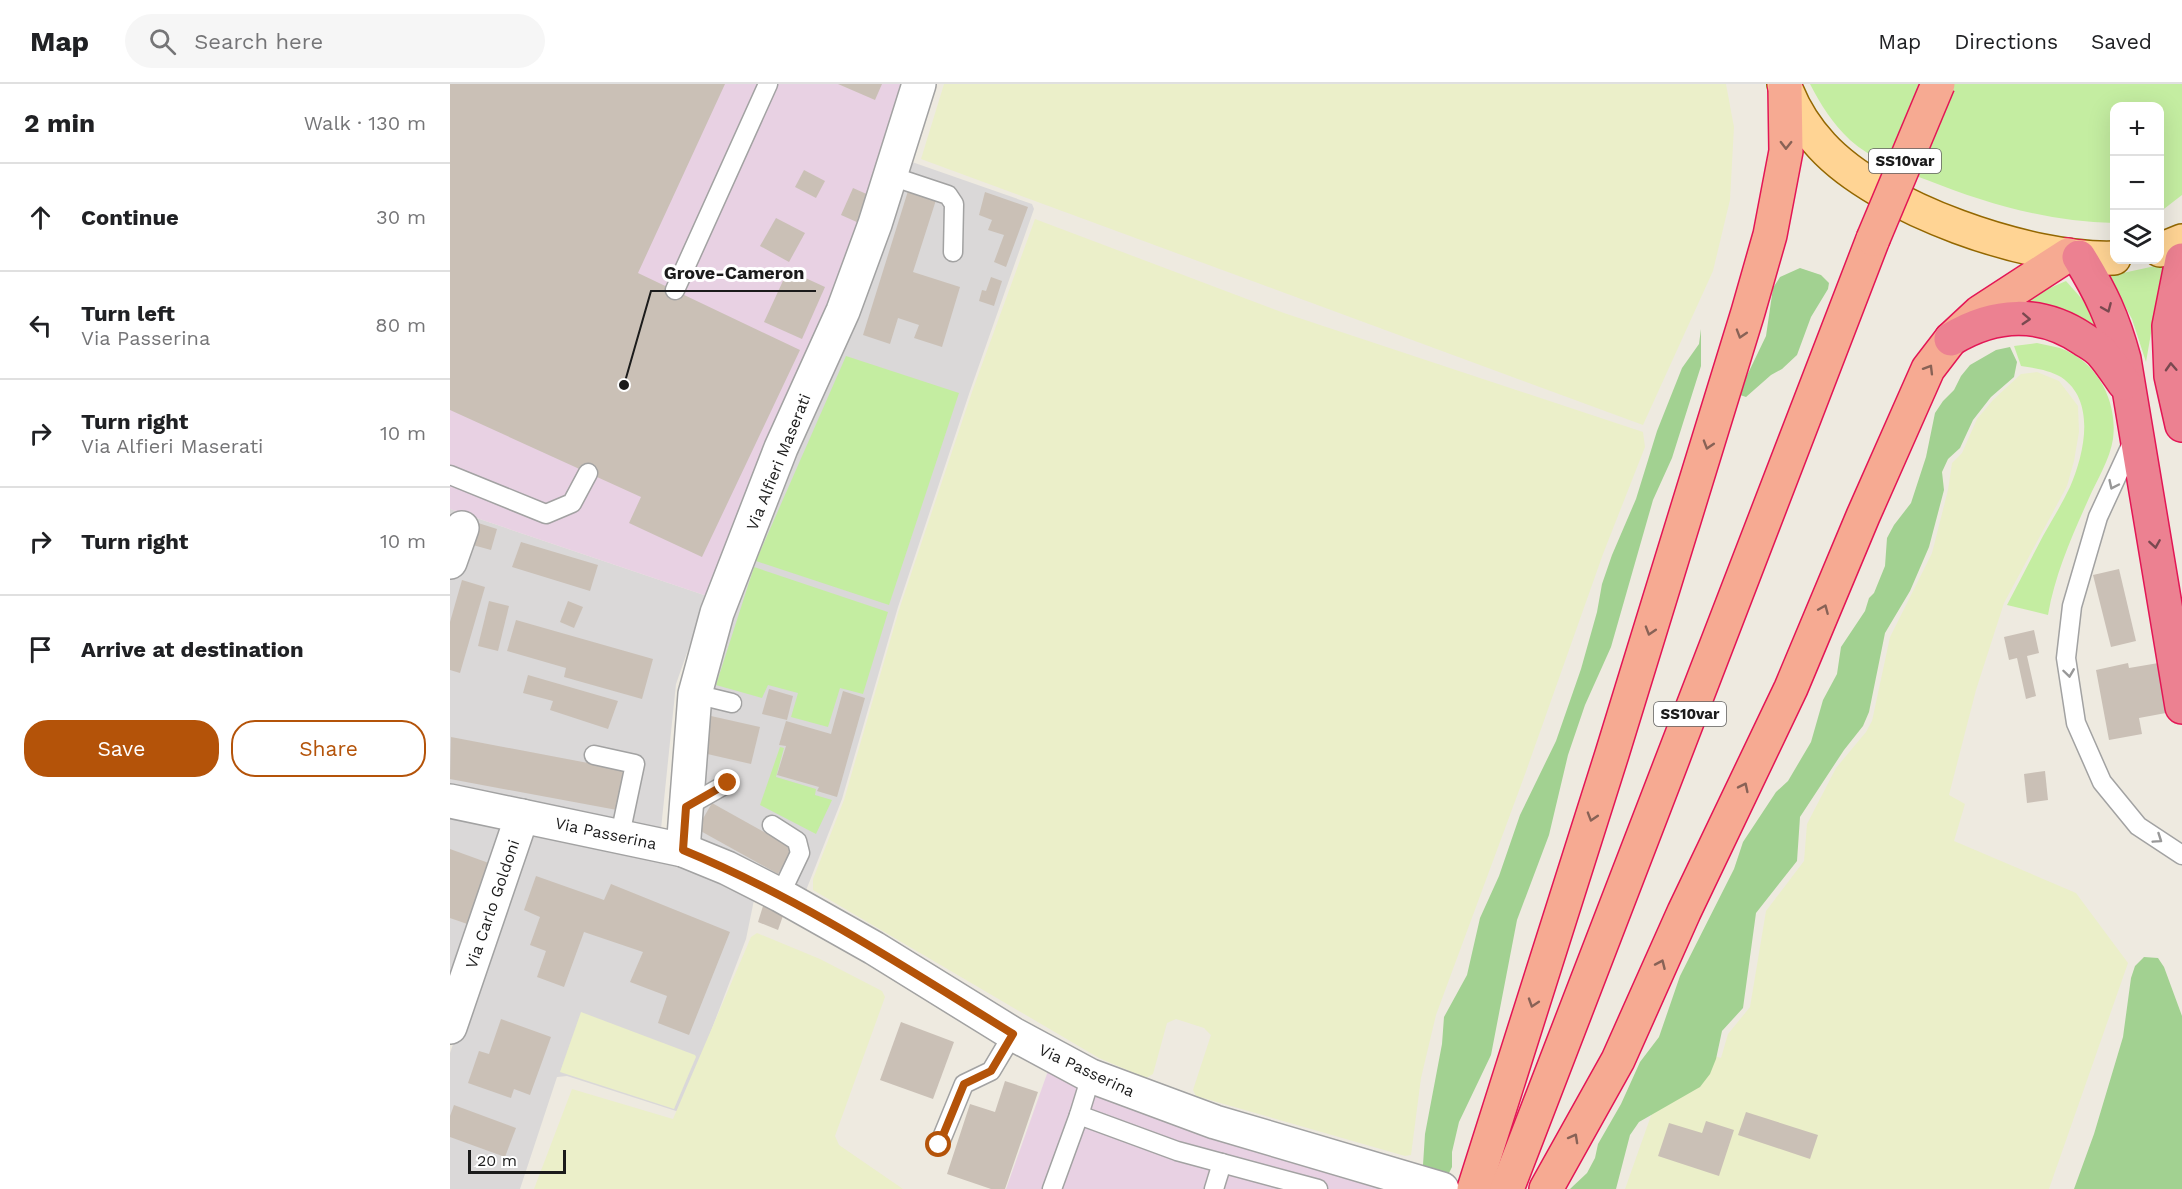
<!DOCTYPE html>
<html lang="en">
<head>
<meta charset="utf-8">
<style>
	body { margin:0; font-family:"Work Sans",sans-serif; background:#f6f6f6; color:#202124 }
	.controls { position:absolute; right:18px; top:18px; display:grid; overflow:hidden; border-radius:12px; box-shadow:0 6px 24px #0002 }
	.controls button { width:54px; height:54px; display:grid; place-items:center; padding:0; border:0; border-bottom:2px solid #e0e0e0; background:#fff; color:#202124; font:30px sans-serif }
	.scale { position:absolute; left:18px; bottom:15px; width:98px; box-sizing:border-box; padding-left:6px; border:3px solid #1b1b1b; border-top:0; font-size:16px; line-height:21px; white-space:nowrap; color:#1b1b1b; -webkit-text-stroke:4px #fff; paint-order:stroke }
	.stop { position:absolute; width:18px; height:18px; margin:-14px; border:4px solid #b45309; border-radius:50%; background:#fff }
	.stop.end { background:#b45309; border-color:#fff; box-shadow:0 2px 6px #0008 }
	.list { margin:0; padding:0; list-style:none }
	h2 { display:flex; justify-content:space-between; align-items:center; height:78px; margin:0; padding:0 24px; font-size:26px }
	h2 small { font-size:20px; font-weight:400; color:#757577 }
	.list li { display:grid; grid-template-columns:39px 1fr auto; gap:18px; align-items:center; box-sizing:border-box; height:108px; padding:0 24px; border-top:2px solid #e0e0e0 }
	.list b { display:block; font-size:22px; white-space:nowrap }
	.list p { margin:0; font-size:20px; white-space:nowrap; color:#757577 }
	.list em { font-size:20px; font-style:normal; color:#757577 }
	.actions { display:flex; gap:12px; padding:18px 24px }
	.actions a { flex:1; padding:14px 0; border:2px solid #b45309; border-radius:24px; text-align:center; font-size:21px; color:#b45309 }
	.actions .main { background:#b45309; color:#fff }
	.icon { flex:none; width:33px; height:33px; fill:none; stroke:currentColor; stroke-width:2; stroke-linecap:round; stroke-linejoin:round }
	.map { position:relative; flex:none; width:1732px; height:1105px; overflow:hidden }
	header { display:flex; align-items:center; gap:36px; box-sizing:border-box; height:84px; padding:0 30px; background:#fff; border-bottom:2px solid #e0e0e0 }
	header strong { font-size:28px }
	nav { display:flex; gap:33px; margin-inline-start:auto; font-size:21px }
	.search { width:420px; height:54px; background:#f6f6f6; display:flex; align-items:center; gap:15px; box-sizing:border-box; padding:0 21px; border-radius:33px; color:#757577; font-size:22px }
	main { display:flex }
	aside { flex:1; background:#fff }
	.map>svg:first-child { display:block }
	.residential { fill:#dad8d8 }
	.industrial { fill:#e8d1e3 }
	.farmland { fill:#ebefc9 }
	.grass { fill:#c4eda1 }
	.forest { fill:#a2d191 }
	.building { fill:#cac0b6 }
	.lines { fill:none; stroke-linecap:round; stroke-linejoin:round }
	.service-casing { stroke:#a2a2a2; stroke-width:21 }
	.minor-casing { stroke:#a2a2a2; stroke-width:36 }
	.primary-casing { stroke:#936700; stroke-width:36 }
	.trunk-casing { stroke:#e31655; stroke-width:36 }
	.motorway-casing { stroke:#e31655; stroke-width:36 }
	.service { stroke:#fff; stroke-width:18 }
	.minor { stroke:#fff; stroke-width:33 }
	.primary { stroke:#ffd494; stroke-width:33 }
	.trunk { stroke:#f6aa92; stroke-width:33 }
	.motorway { stroke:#ec8191; stroke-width:33 }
	.trunk-bridge-casing { stroke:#e31655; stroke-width:36; stroke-linecap:butt }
	.trunk-bridge { stroke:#f6aa92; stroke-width:33 }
	.oneway { stroke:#886256 }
	.oneway2 { stroke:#794950 }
	.oneway3 { stroke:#989898 }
	.route { stroke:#b45309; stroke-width:8 }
	.labels { text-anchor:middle; stroke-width:6; stroke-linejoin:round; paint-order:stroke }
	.shield { fill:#fff; stroke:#5f5f5f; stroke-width:1.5 }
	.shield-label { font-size:15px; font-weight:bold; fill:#1b1b1b }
	.street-label { font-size:16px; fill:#1b1b1b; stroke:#fff }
	.leader { fill:none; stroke:#1b1b1b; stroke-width:2 }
	.callout-dot { fill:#1b1b1b; stroke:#fff; stroke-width:2 }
	.callout-label { font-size:18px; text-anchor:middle; font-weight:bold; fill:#1b1b1b; stroke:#fff; stroke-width:6; stroke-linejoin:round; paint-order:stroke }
</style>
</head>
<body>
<header>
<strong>Map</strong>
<div class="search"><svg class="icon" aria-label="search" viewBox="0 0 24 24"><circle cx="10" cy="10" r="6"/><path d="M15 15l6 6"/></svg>Search here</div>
<nav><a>Map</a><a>Directions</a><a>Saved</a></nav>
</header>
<main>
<aside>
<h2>2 min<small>Walk · 130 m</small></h2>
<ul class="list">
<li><svg class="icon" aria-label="ahead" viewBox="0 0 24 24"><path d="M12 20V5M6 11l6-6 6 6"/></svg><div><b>Continue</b></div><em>30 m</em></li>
<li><svg class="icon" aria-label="left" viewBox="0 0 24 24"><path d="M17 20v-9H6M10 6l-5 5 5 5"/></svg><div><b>Turn left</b><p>Via Passerina</p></div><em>80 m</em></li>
<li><svg class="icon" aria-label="right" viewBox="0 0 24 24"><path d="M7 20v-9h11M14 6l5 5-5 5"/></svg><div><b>Turn right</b><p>Via Alfieri Maserati</p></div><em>10 m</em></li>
<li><svg class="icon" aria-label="right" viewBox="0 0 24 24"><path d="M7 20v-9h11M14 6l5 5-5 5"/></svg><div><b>Turn right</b></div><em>10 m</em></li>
<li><svg class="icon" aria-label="arrive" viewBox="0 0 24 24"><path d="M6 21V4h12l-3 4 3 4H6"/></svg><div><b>Arrive at destination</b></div></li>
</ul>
<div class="actions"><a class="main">Save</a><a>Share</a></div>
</aside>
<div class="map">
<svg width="1732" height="1105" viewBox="0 0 1732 1105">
	<rect width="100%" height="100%" fill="#eeeae0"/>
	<g class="residential">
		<path d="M462 78 582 120 584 125 520 307 448 523 392 715 355 809 249 759 253 605 455 80Z"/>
		<path d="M0 425 257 512 226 600 211 745 0 707Z"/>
		<path d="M0 728 57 744 0 923Z"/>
		<path d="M88 745 242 778 304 816 296 855 231 1026 226 1027 117 992 107 993 70 1105H0V969L74 754Z"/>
	</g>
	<g class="industrial">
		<path d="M0 0H458L402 176 257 512 0 425Z"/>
		<path d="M598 987 964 1105H556Z"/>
	</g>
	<g class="farmland">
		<path d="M494 0H1276L1284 43 1280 116 1263 187 1193 341 471 75Z"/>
		<path d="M585 135 834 229 1193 348 1195 363 1153 470 1074 693 986 931 971 994 961 1071 955 1072 746 1012 743 1006 761 951 754 944 726 935 717 939 703 990 696 994 649 974 363 806V795L394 716 449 526 522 308Z"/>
		<path d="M1587 288 1609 297 1628 322 1629 348 1624 377 1617 402 1554 519 1526 606 1499 711 1515 720 1504 757 1626 809 1678 879 1599 1105H1175L1226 961 1271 974 1278 950 1300 923 1316 827 1354 777 1357 740 1386 684 1416 648 1422 637 1440 553 1482 469 1498 406 1502 379 1512 369 1527 335 1543 316 1571 290Z"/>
		<path d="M307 849 370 875 432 907 435 913 385 1052 389 1061 453 1105H84L122 1005 223 1035 301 853Z"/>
		<path d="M131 928 245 971 246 973 224 1025 110 988Z"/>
	</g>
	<g class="grass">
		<path d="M1360 0H1732V111L1710 128V22H1664V139C1600 138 1537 120 1477 96 1450 86 1421 75 1400 56 1382 39 1371 21 1360 0Z"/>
		<path d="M1719 179 1704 232 1696 278 1682 235 1659 192Z"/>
		<path d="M1616 197 1632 215 1655 252 1565 219Z"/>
		<path d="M1587 259C1594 261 1603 262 1610 264 1647 277 1668 317 1663 355 1660 375 1647 396 1639 414 1622 452 1605 490 1598 531L1557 521C1569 498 1581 475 1593 452 1602 436 1612 420 1620 403 1634 371 1647 317 1611 293 1599 286 1585 284 1571 282L1564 262Z"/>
		<path d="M396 272 509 309 439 521 306 477Z"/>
		<path d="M304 483 438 528 413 610 390 604 378 643 341 633 348 609 318 601 312 614 266 601Z"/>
		<path d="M330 663 334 664 326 693 366 705 365 711 382 716 366 750 310 721Z"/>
	</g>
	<g class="forest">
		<path d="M1350 184 1371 191 1379 199 1378 205 1361 233 1347 271 1332 285 1321 291 1296 313 1290 311 1291 304 1316 252 1323 204 1330 193Z"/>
		<path d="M1251 245V282L1222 374 1203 416 1161 563 1135 621 1118 671 1099 751 1067 836 1041 971 1009 1038 1002 1068V1083L997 1093 978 1086 973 1081 975 1050 992 960 994 933 1017 891 1030 834 1049 792 1070 731 1106 657 1131 585 1147 528 1152 500 1162 471 1186 415 1207 347 1232 284 1249 260Z"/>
		<path d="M1560 263 1567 278 1564 293 1541 313 1523 336 1510 364 1498 375 1492 388 1494 406 1479 463 1460 507 1435 549 1419 628 1413 642 1394 666 1350 733 1347 777 1306 829 1293 924 1272 947 1266 975 1260 990 1250 1003 1189 1038 1180 1051 1166 1105H1120L1137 1089 1145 1074 1148 1060 1171 1020 1190 978 1209 953 1230 892 1284 785 1293 758 1326 708 1338 697 1361 658 1373 616 1387 590 1391 563 1415 527 1419 514 1424 509 1435 482 1437 454 1444 441 1461 419 1476 373 1485 329 1493 317 1504 306 1511 292 1520 281 1546 266Z"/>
		<path d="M1694 873 1708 874 1714 883 1732 932V1105H1624L1644 1050 1673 953 1681 894 1685 882Z"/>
	</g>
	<g class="building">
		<path d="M0 0H275L188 189 350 266 252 473 179 439 191 413 0 326Z"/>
		<path d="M388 0H432L425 16Z"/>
		<path d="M354 86 375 97 366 114 345 103Z"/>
		<path d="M403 104 421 112 409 139 391 131Z"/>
		<path d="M458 107 486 116 463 188 510 203 492 263 464 254 469 241 448 234 440 260 413 251Z"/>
		<path d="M535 108 578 123 556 183 544 178 554 151 538 146 542 136 529 131Z"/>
		<path d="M326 134 355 149 339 178 310 162Z"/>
		<path d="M338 186 375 203 352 255 314 238Z"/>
		<path d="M541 193 552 197 544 222 529 217 532 206 536 207Z"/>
		<path d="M25 438 47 445 41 466 19 460Z"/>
		<path d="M71 458 148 481 140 507 62 483Z"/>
		<path d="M1669 485 1686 557 1661 563 1643 491Z"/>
		<path d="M12 496 35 503 10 589 0 586V538Z"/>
		<path d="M39 517 59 522 48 567 28 562Z"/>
		<path d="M118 517 133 523 124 544 110 538Z"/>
		<path d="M66 536 203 575 192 615 114 593 116 584 57 567Z"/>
		<path d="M1584 546 1589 569 1577 572 1586 612 1576 615 1567 574 1559 576 1554 553Z"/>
		<path d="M1732 575V626L1689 634 1692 650 1659 656 1646 586 1678 579 1679 584Z"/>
		<path d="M78 591 168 617 158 645 100 626 103 617 73 609Z"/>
		<path d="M319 605 343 612 337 636 312 630Z"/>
		<path d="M393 607 415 614 387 713 367 707 369 703 327 691 336 662 329 661 336 637 381 650Z"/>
		<path d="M261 632 310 643 301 680 253 669Z"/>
		<path d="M1 653 175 686 167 726 0 695Z"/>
		<path d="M1595 687 1598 716 1577 719 1574 690Z"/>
		<path d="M262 719 343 764 328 790 247 745Z"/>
		<path d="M0 765 47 782 26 843 0 834Z"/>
		<path d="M86 792 154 816 161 800 280 848 239 951 208 939 217 912 180 898 193 868 134 848 114 903 87 893 96 867 80 861 90 833 74 826Z"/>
		<path d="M313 822 334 829 328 846 308 838Z"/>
		<path d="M51 935 101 953 80 1011 64 1005 61 1014 18 999 29 967 39 970Z"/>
		<path d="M451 938 504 958 483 1015 430 996Z"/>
		<path d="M555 997 588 1008 555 1105H541L497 1090 520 1020 545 1028Z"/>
		<path d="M4 1021 66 1044 55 1073 0 1053V1032Z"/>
		<path d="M1296 1028 1368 1051 1360 1075 1288 1051Z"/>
		<path d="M1256 1037 1284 1046 1269 1092 1208 1072 1219 1039 1252 1049Z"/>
	</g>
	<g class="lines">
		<defs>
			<g id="service">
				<path d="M441 92 498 111 504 120 503 168"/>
				<path d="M225 206 318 0"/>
				<path d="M1684 355 1648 433 1622 522 1616 574 1626 639 1652 698 1688 742 1732 771"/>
				<path d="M0 391 96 430 122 419 138 389"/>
				<path d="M245 610 282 619"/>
				<path d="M144 671 185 680 170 751"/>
				<path d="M236 723 278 699"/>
				<path d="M322 741 347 757 350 769 330 811"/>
				<path d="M629 1031 727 1067 868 1105"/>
				<path d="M489 1061 514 1000 541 987 563 950"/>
				<path d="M602 1105 629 1031 641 992"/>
				<path d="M764 1105 772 1079"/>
			</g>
			<g id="minor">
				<path d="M0 478 12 444"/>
				<path d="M0 717 233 766 277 784 330 811 424 864 563 950 641 992 765 1038 992 1105"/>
				<path d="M233 766 245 610 267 529 331 364 393 227 425 140 469 0"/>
				<path d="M0 943 72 732"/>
			</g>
			<g id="primary">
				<path d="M1334 0C1342 22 1356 45 1372 62 1430 125 1580 177 1664 174"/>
				<path d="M1710 166 1732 157"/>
			</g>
			<g id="trunk">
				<path d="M1024 1105 1162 670 1298 228 1320 151 1336 67 1335 3"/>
				<path d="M1057 1105 1423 155"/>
				<path d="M1096 1105 1168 976 1234 828 1341 604 1413 432 1478 285 1501 255 1530 228 1618 171"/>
			</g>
			<g id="motorway">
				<path d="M1629 173C1651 209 1663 234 1674 275L1732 623"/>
				<path d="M1732 176 1719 242 1721 292 1732 341"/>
				<path d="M1501 255C1544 229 1590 226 1633 255 1639 259 1647 263 1652 269 1660 278 1667 289 1674 299"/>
			</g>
		</defs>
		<use href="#service" class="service-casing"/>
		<use href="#minor" class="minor-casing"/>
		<use href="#primary" class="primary-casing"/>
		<use href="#trunk" class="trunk-casing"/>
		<use href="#motorway" class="motorway-casing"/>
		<use href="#service" class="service"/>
		<use href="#minor" class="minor"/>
		<use href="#primary" class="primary"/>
		<use href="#trunk" class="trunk"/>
		<use href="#motorway" class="motorway"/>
		<defs>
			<path id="trunk-bridge" d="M1423 155 1488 0"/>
		</defs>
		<use href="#trunk-bridge" class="trunk-bridge-casing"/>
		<use href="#trunk-bridge" class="trunk-bridge"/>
	</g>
	<defs><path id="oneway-chevron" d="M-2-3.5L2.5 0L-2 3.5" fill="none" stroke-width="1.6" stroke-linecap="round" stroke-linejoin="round" transform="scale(1.5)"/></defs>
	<g class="oneway">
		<use href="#oneway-chevron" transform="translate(1336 61) rotate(91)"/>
		<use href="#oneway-chevron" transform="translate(1291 250) rotate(107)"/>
		<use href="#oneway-chevron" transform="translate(1479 285) rotate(-59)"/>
		<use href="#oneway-chevron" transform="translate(1258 361) rotate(107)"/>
		<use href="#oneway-chevron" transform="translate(1374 525) rotate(-67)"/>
		<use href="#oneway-chevron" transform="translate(1200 547) rotate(107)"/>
		<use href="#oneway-chevron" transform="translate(1294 703) rotate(-64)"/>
		<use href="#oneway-chevron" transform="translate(1142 733) rotate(107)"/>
		<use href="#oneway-chevron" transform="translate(1211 880) rotate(-66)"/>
		<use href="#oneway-chevron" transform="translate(1083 919) rotate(108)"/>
		<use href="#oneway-chevron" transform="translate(1124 1054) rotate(-61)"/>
	</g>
	<g class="oneway2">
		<use href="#oneway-chevron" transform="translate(1657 224) rotate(67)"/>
		<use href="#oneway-chevron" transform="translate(1576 235) rotate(3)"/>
		<use href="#oneway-chevron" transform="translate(1721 283) rotate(-93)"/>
		<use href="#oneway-chevron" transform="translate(1705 460) rotate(81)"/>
	</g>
	<g class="oneway3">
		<use href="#oneway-chevron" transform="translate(1663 401) rotate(115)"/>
		<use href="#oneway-chevron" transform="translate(1619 589) rotate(82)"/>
		<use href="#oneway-chevron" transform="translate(1708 755) rotate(34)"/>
	</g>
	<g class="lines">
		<path class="route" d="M278 699 236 723 233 766C350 814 456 884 563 950L541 987 514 1000 489 1061"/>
	</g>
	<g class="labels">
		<g class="shield">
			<rect x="1419" y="65" width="72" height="24" rx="4.5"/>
			<rect x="1204" y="618" width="72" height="24" rx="4.5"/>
		</g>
		<g class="shield-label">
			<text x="1455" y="82">SS10var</text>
			<text x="1240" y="635">SS10var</text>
		</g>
		<g class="street-label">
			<text transform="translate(328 378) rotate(-68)" y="6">Via Alfieri Maserati</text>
			<text transform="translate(156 749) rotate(12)" y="6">Via Passerina</text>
			<text transform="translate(42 820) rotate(-71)" y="6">Via Carlo Goldoni</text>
			<text transform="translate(637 986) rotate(25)" y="6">Via Passerina</text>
		</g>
	</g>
	<path class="leader" d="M174 301L201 207H366"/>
	<circle class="callout-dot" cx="174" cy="301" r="6"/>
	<g class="callout-label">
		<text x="284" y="195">Grove-Cameron</text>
	</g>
</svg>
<div class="controls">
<button>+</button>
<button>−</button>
<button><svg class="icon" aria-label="layers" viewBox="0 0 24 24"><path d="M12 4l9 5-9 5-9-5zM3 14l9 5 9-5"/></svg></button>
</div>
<div class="scale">20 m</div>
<div class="stop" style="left:489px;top:1061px"></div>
<div class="stop end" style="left:278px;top:699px"></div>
</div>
</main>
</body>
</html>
